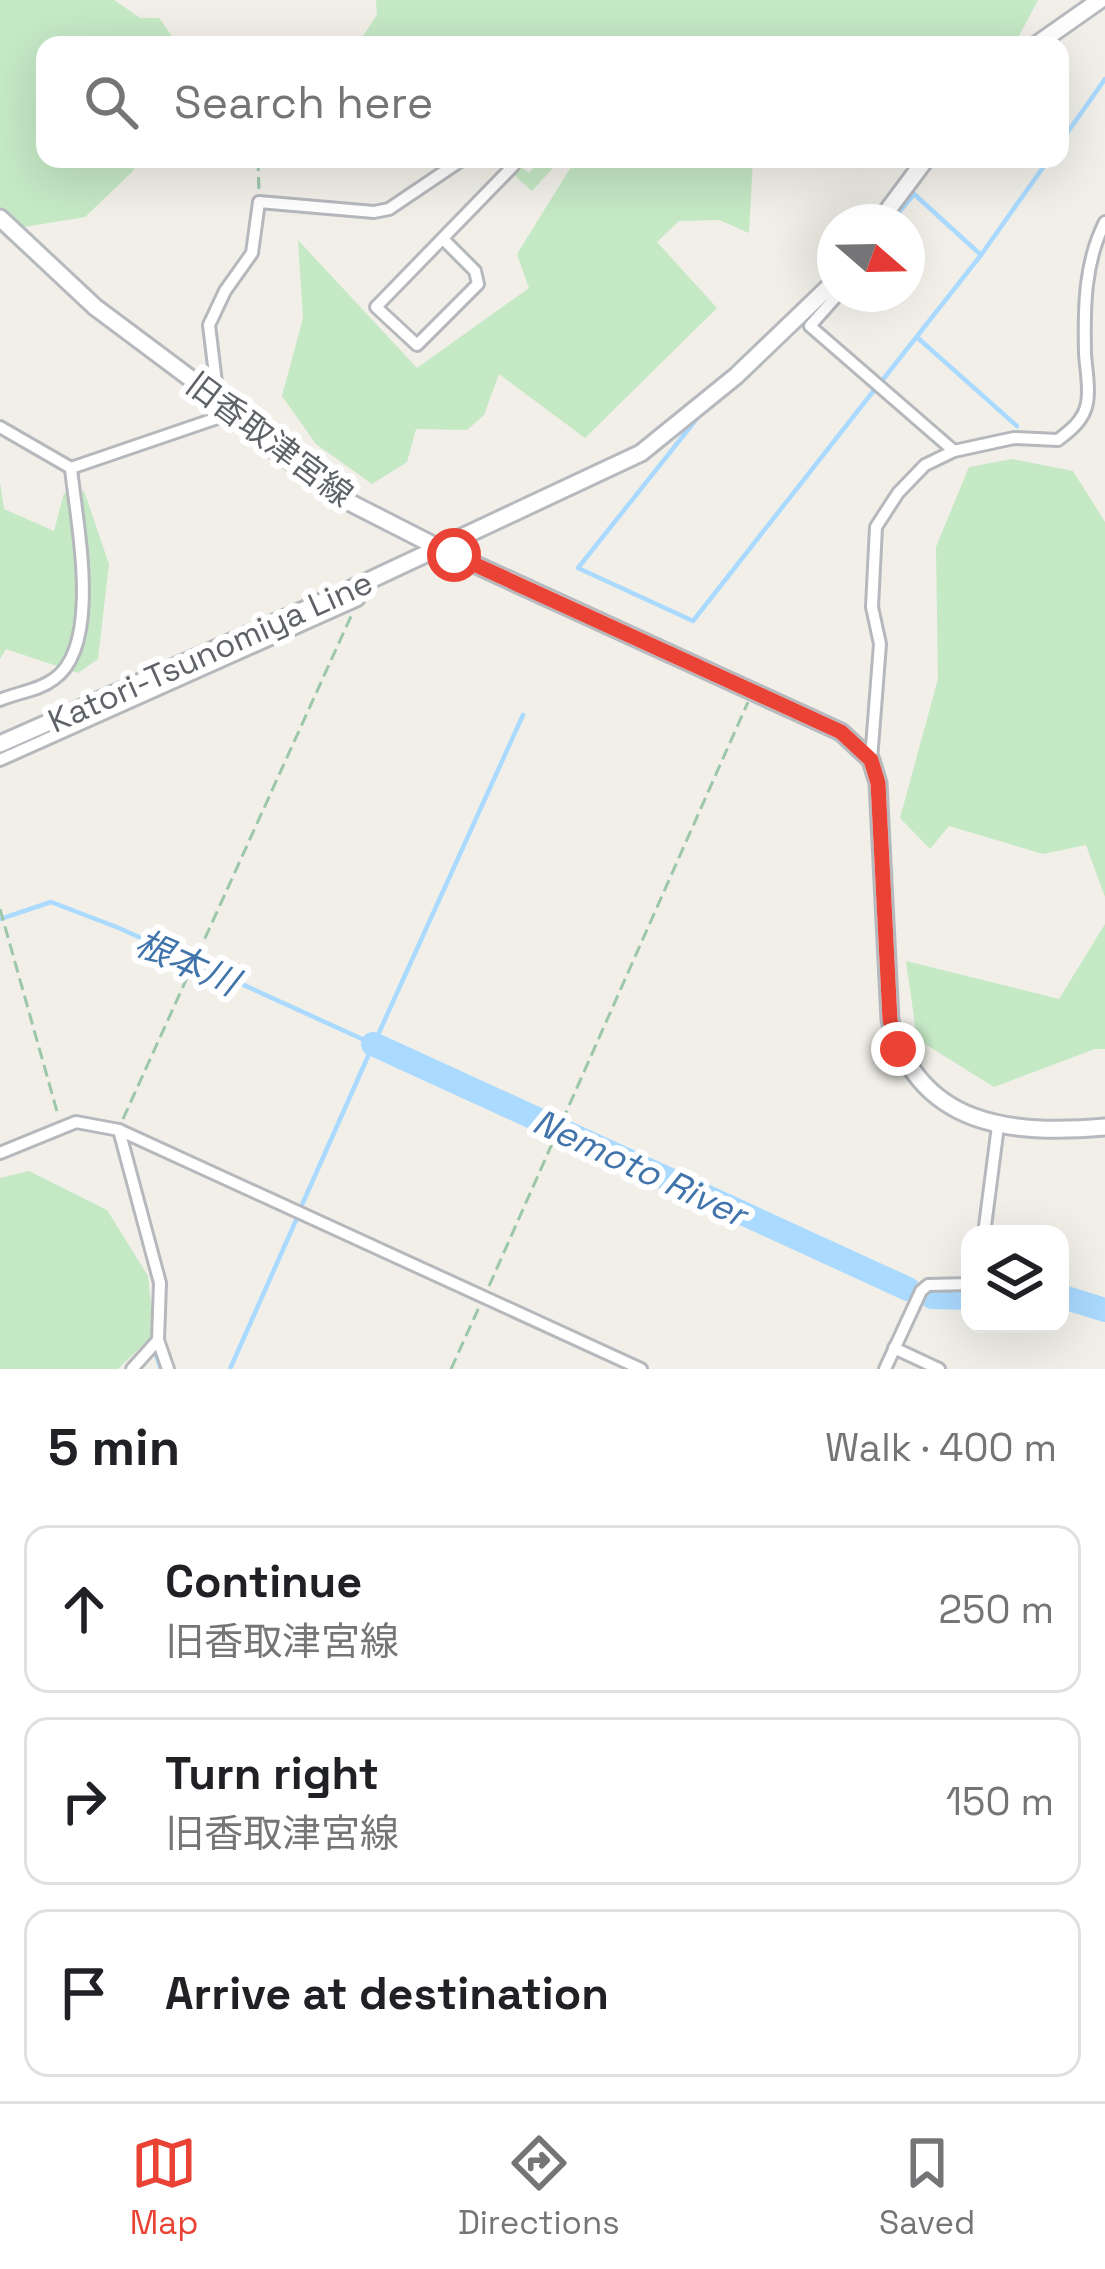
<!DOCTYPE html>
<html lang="en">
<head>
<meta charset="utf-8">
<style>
	body { margin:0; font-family:"Space Grotesk","Noto Sans JP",sans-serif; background:#f2f2f2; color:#202124 }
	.controls { position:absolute; right:36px; bottom:36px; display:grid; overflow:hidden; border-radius:24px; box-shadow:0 12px 48px #0002 }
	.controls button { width:108px; height:108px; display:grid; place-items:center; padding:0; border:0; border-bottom:3px solid #e0e0e0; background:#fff; color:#202124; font:60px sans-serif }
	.compass { position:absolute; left:817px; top:204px; width:108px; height:108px; border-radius:50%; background:#fff; box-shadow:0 12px 48px #0002; rotate:110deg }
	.stop { position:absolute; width:36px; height:36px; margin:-27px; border:9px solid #ea4335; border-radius:50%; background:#fff }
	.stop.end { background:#ea4335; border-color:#fff; box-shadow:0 3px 12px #0008 }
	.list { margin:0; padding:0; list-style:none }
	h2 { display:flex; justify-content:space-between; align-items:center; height:156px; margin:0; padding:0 48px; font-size:51px }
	h2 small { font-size:39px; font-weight:400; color:#757577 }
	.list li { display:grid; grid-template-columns:78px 1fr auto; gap:36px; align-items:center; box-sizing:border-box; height:168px; margin:0 24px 24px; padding:0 24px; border:3px solid #e0e0e0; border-radius:24px }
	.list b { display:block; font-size:45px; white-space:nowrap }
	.list p { margin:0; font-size:39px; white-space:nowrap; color:#757577 }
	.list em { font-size:39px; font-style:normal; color:#757577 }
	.icon { flex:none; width:66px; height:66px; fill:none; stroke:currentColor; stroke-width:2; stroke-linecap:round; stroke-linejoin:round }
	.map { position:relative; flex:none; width:1105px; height:1369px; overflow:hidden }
	.search { position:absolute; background:#fff; box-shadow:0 12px 48px #0002; left:36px; right:36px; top:36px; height:132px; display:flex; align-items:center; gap:30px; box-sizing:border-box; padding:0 42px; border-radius:24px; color:#757577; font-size:45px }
	.sheet { height:732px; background:#fff }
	nav { display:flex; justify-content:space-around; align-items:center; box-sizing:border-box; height:168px; border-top:3px solid #e0e0e0; background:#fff; font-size:33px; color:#757577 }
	nav a { display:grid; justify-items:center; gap:6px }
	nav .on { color:#ea4335 }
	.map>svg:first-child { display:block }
	.green { fill:#c5e8c5 }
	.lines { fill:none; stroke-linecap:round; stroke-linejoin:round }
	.stream { stroke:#aadaff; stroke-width:4.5 }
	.river { stroke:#aadaff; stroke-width:24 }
	.street-casing { stroke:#b5b8bc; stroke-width:16 }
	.secondary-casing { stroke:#b6babf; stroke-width:21 }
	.path { stroke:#9cc7a9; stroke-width:3; stroke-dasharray:12 6; stroke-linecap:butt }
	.street { stroke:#fff; stroke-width:10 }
	.secondary { stroke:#fff; stroke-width:15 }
	.route { stroke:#ea4335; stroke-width:15 }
	.labels { text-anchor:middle; stroke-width:12; stroke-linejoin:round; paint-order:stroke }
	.street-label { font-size:33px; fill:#5f6368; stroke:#fff }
	.water-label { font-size:36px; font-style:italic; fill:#4174aa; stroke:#fff }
</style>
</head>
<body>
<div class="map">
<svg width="1105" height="1369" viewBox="0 0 1105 1369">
	<rect width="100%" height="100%" fill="#f1efe8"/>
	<g class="green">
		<path d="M0 0H114L140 18H159L177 43 45 45V159H138L133 171 85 217 0 231Z"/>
		<path d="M376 0H1038L1014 45H357L377 15Z"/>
		<path d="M541 159H561L532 191 513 174 520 166 529 173Z"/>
		<path d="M576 159H753L749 233 719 220 679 221 657 242 717 308 585 438 499 374 484 415 467 430 416 429 407 462 372 484 316 444 282 396 303 318 298 240 417 368 529 288 517 254Z"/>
		<path d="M1012 459 1073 471 1105 522V897L1086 845 1043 854 949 826 930 849 900 818 938 679 936 547 969 467Z"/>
		<path d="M0 482 4 509 54 531 64 493 84 491 109 564 98 659 78 673 6 649 0 659Z"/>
		<path d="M1105 924V1049H1095L994 1087 917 1039 906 961 1059 999Z"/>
		<path d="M29 1171 107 1210 148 1276 154 1334 118 1369H0V1178Z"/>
	</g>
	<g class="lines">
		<g class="stream">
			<path d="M1060 143 1105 79"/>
			<path d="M891 222 914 194 981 255"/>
			<path d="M918 338 1017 426"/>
			<path d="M881 382 981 255 1049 159"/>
			<path d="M719 400 699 416 578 568 693 621 875 389"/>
			<path d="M0 919 51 902 119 928 373 1044"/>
			<path d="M377 1037 523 715"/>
			<path d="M301 1207 369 1054"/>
			<path d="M156 1355 161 1369"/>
			<path d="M230 1369 297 1218"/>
		</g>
		<g class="river">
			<path d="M373 1044 908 1289"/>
			<path d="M1060 1296 1105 1310"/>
			<path d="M932 1297 970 1298"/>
		</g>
		<defs>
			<g id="street">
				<path d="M444 240 475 271 478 284 417 345 376 307 513 166 506 159"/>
				<path d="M827 291 834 299 810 326 954 451"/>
				<path d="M218 399 209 325 225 291 252 253 259 202 374 212 389 209 463 159"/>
				<path d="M0 427 71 468 235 412"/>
				<path d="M0 700C18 692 38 691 54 679 103 645 76 521 71 468"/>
				<path d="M0 760 358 600"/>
				<path d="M871 760 880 644 872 607 876 527 898 493 925 465 954 451 1014 438 1058 440C1071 430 1084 420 1087 403 1090 388 1086 369 1085 354 1084 309 1084 263 1105 222"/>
				<path d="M119 1130 160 1283 158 1340 168 1369"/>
				<path d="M0 1153 76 1122 119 1130 641 1369"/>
				<path d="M984 1234 998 1126"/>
				<path d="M894 1348 939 1369"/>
				<path d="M132 1369 158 1340"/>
				<path d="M885 1369 921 1291 928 1285 970 1284"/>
			</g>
			<g id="secondary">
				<path d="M1036 45 1100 0"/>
				<path d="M0 218 95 307 218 399 260 439 339 497 439 548 841 732 871 760 878 783 890 1020C919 1127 1011 1135 1105 1127"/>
				<path d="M879 222 926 159"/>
				<path d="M0 744 351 589 641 453 736 376 835 281"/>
			</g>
		</defs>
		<use href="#street" class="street-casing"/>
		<use href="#secondary" class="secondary-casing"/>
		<g class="path">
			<path d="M258 159 259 193"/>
			<path d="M0 909 58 1115"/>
			<path d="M123 1119 352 614"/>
			<path d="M489 1286 748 702"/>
			<path d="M451 1369 480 1305"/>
		</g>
		<use href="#street" class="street"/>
		<use href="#secondary" class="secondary"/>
	</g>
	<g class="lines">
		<path class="route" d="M454 555 841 732 871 760 878 783 890 1020 898 1049"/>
	</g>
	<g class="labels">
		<g class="street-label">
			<text transform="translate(270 439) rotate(37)" y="12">旧香取津宮線</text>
			<text transform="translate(210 651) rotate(-24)" y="12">Katori-Tsunomiya Line</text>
		</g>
		<g class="water-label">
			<text transform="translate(187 962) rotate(24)" y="13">根本川</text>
			<text transform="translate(640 1167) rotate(25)" y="13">Nemoto River</text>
		</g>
	</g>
</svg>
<div class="controls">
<button><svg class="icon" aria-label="layers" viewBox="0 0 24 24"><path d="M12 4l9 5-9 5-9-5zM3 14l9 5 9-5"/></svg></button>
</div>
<svg class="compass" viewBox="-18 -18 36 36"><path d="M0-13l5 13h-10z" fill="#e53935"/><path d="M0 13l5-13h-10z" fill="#757577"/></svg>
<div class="stop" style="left:454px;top:555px"></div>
<div class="stop end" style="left:898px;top:1049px"></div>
<div class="search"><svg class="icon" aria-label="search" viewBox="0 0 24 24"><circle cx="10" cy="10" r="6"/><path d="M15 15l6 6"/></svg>Search here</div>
</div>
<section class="sheet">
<h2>5 min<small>Walk · 400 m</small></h2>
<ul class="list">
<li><svg class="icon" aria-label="ahead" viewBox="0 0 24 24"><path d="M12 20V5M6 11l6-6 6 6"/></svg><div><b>Continue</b><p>旧香取津宮線</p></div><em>250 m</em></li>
<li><svg class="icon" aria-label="right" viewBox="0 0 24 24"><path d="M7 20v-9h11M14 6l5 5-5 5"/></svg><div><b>Turn right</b><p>旧香取津宮線</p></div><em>150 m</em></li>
<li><svg class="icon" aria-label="arrive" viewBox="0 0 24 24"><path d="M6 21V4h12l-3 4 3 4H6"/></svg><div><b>Arrive at destination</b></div></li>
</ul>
</section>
<nav>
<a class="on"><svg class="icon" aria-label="map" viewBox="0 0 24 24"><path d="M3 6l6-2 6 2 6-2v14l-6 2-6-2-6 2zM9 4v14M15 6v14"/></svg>Map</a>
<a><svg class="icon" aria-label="directions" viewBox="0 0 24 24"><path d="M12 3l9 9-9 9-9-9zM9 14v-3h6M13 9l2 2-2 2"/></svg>Directions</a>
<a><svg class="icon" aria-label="saved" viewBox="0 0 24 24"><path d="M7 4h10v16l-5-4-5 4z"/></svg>Saved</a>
</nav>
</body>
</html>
